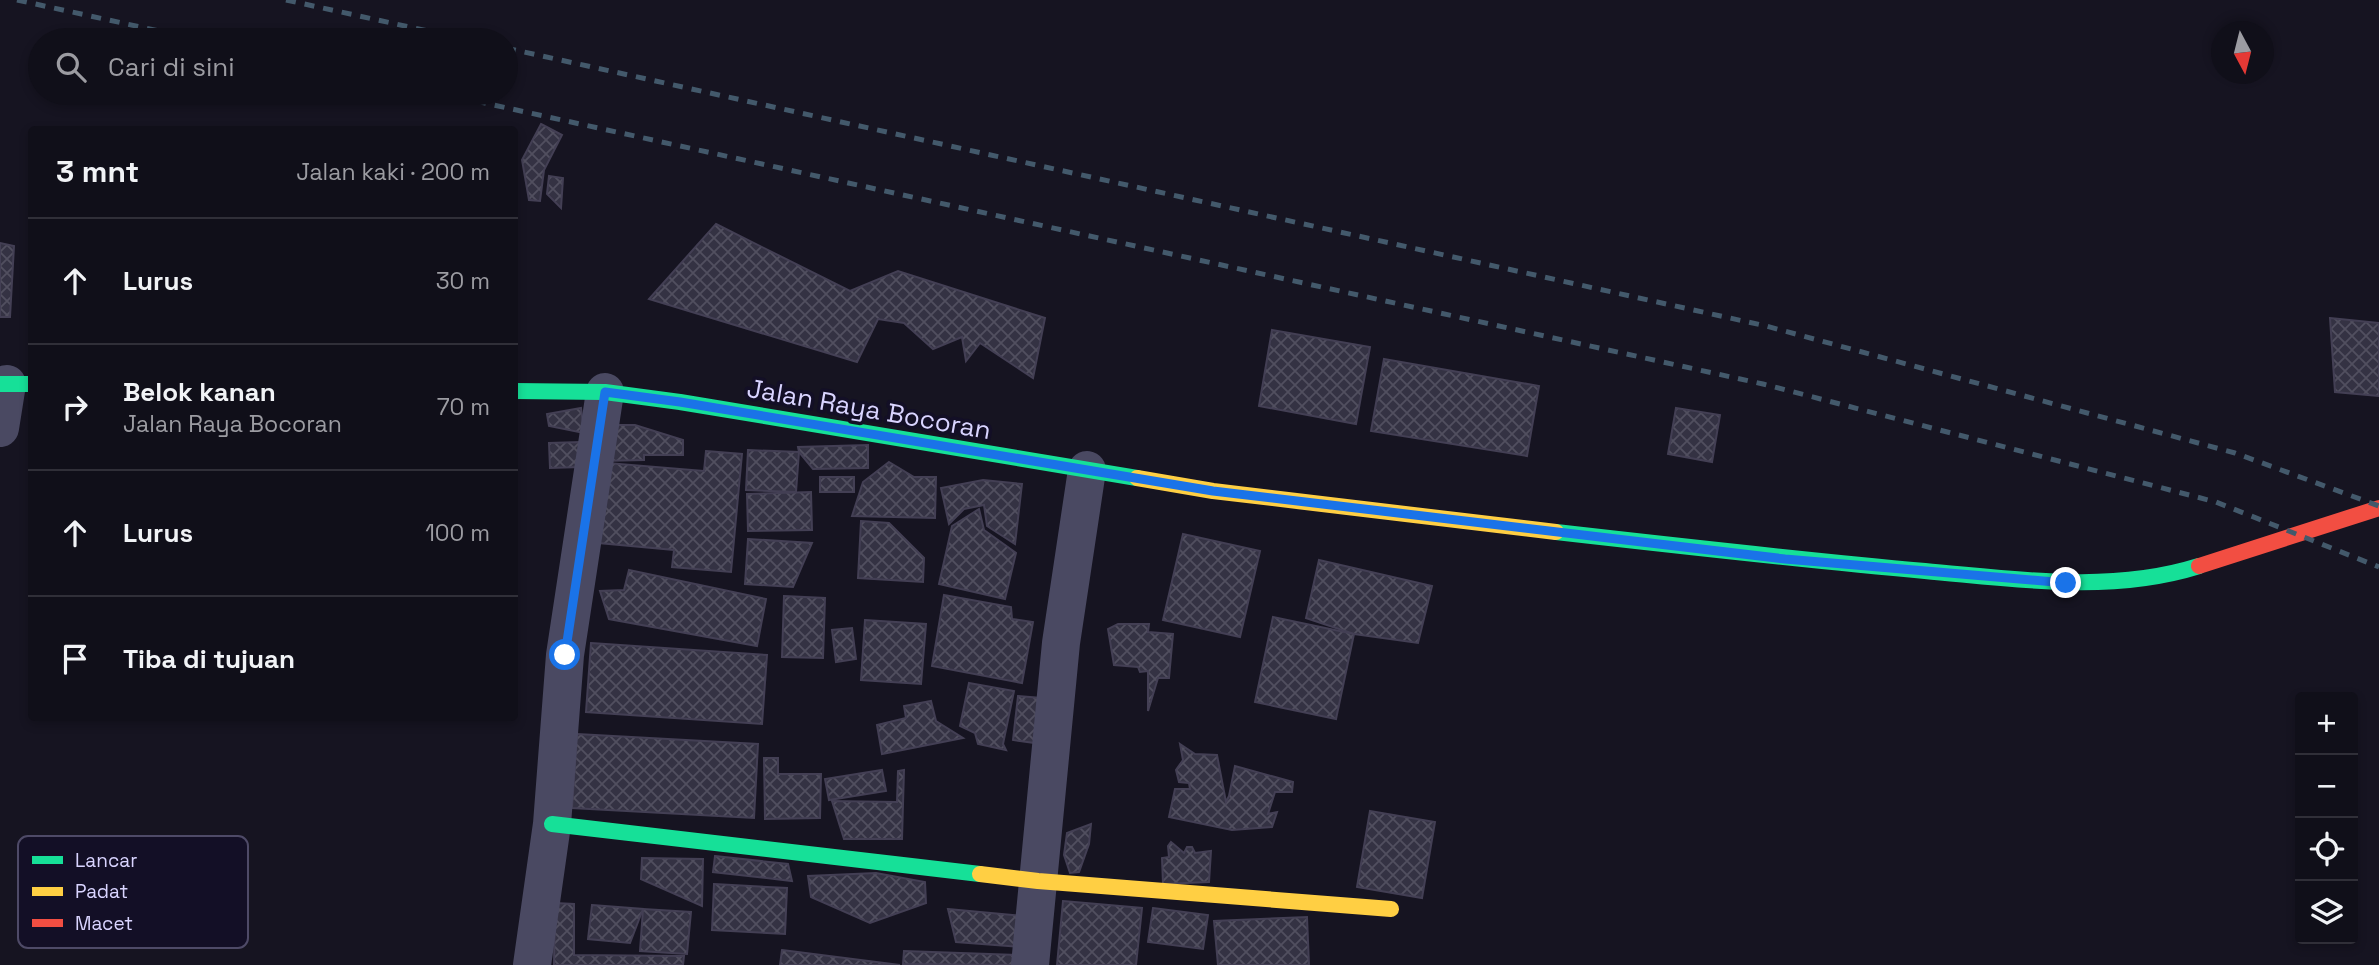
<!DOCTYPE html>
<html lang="id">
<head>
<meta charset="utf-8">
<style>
	body { margin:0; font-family:"Space Grotesk",sans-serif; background:#191822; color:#f1f3f6 }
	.controls { position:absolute; right:21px; bottom:21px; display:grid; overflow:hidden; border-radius:7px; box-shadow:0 4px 10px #0003 }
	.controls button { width:63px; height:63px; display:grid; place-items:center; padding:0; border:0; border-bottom:2px solid #302f38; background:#100f19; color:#f1f3f6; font:35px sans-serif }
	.compass { position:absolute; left:2211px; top:21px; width:63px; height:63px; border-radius:50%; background:#100f19; box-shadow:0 4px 10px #0003; rotate:173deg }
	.stop { position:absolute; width:21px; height:21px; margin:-16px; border:5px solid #1a73e8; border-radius:50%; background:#fff }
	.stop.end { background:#1a73e8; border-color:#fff; box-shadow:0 2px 7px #0008 }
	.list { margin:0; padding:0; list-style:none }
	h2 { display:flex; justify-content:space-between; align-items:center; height:91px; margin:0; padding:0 28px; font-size:30px }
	h2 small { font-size:23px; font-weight:400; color:#9c9ca2 }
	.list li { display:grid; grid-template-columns:46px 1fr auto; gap:21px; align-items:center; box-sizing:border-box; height:126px; padding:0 28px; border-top:2px solid #302f38 }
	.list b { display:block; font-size:26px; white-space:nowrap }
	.list p { margin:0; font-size:23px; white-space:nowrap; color:#9c9ca2 }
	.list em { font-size:23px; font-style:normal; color:#9c9ca2 }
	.icon { flex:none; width:38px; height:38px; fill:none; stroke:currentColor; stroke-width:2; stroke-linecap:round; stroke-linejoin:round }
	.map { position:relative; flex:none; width:2379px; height:965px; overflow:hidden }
	.search { position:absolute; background:#100f19; box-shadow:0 4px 10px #0003; left:28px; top:28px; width:490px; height:77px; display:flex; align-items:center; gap:18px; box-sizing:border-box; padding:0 24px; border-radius:38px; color:#9c9ca2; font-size:26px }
	.panel { position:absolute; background:#100f19; box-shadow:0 4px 10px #0003; left:28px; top:126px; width:490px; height:595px; border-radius:7px }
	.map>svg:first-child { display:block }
	.building { fill:url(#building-cross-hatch); stroke:#433f54; stroke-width:2 }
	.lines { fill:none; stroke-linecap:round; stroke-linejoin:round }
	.street { stroke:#4a4962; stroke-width:38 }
	.fast { stroke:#16e098; stroke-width:16 }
	.slow { stroke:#ffcf43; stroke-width:16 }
	.jam { stroke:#f24e42; stroke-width:16 }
	.rail { stroke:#43596b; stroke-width:5; stroke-dasharray:10 9; stroke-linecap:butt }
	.route { stroke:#1a73e8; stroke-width:9 }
	.labels { text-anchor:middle; stroke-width:7; stroke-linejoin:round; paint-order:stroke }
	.street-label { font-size:26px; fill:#d9d4ff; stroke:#130f26 }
	.key { fill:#130f26; stroke:#4e4a67; stroke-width:2 }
	.key-label { font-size:19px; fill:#d9d4ff }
</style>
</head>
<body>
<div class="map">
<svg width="2379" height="965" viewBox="0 0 2379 965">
	<defs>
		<pattern id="building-cross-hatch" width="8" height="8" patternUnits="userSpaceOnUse" patternTransform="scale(1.75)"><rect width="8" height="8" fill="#343243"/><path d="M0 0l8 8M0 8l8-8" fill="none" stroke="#514f5f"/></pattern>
	</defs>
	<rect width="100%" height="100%" fill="#161421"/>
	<g class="building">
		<path d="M541 124 562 135 544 170 540 201 529 200 522 160Z"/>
		<path d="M549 176 563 178 561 208 547 194Z"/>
		<path d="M716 224 850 291 898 271 1045 318 1033 378 980 343 966 361 962 337 933 349 904 323 878 319 857 362 649 299Z"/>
		<path d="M0 243 14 246 10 317H0Z"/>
		<path d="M2330 318 2379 323V396L2335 392Z"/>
		<path d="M1272 330 1370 347 1356 424 1259 406Z"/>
		<path d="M1384 359 1539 386 1527 456 1371 431Z"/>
		<path d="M581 408 584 433 549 426 547 414Z"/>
		<path d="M1676 408 1720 415 1712 462 1668 454Z"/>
		<path d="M602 425H635L683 440V455H644V460L602 461Z"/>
		<path d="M580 442V467L550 468 549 443Z"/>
		<path d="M868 445V468L813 469 799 452 798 447Z"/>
		<path d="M748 450 799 452 796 492 746 490Z"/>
		<path d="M706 451 742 454 731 572 672 567 674 550 588 542 596 462 704 471Z"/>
		<path d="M889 462 914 477H936L935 518 852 516 863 482Z"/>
		<rect x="820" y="477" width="34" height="15"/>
		<path d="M983 480 1022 484 1015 544 987 526 984 505 964 509 949 524 941 488Z"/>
		<path d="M811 492 812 530 748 531 747 494Z"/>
		<path d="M979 509 984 530 1016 553 1005 599 939 584 952 526Z"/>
		<path d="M861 521 889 523 924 558 923 582 858 578Z"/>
		<path d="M1183 534 1260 551 1240 637 1163 620Z"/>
		<path d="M748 539 812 543 793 587 745 584Z"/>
		<path d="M1319 560 1432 586 1418 643 1354 634 1306 618Z"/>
		<path d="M629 570 766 599 757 646 609 619 600 591 624 590Z"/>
		<path d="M944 595 1011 607 1012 619 1033 622 1022 683 932 666Z"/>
		<path d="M784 596 825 598 823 658 782 657Z"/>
		<path d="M1273 617 1354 634 1336 719 1255 702Z"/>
		<path d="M865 620 926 624 921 684 861 680Z"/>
		<path d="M1118 624H1149L1148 632 1173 634 1169 678H1158L1148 711V671L1140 672 1138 667 1114 665 1108 629Z"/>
		<path d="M852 628 856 659 836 662 832 630Z"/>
		<path d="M591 643 767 655 762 724 586 712Z"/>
		<path d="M969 683 1014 691 1003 744 1006 750 978 744 975 733 960 726Z"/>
		<path d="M1018 696 1041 698 1035 743 1013 740Z"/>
		<path d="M931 701 936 721 963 738 882 754 877 725 906 718 904 706Z"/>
		<path d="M577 734 758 744 754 818 572 808Z"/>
		<path d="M1180 744 1195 754 1217 755 1226 802 1229 796 1235 766 1293 782 1292 792H1275L1268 814 1277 812 1272 827 1232 830 1169 817 1175 789H1190L1189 783 1179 782 1176 770 1183 760Z"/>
		<path d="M764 758H778V774H821L820 818 765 819Z"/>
		<path d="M882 770 886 791 829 800 825 779Z"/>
		<path d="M904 770 902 839H844L832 801 897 802 898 771Z"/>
		<path d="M1370 811 1435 822 1422 898 1357 887Z"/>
		<path d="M1091 824 1089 844 1079 872 1070 873 1064 855 1067 833Z"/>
		<path d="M1171 842 1184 853 1187 847H1192L1195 853 1211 851 1209 882 1163 884 1162 858 1169 857 1168 846Z"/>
		<path d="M715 856 788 864 792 881 713 872Z"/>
		<path d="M642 858 703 859 702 906 641 879Z"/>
		<path d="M876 873 925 882 926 903 870 923 811 897 808 876Z"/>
		<path d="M714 884 787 888 785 934 712 930Z"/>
		<path d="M1063 901 1142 908 1136 965H1057Z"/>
		<path d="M555 903 574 904V955L684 956 683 965H554Z"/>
		<path d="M592 905 643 909 630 943 588 939Z"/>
		<path d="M1153 908 1208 915 1203 949 1148 942Z"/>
		<path d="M643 909 691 912 687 954 640 951Z"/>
		<path d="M948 909 1024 916 1021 947 956 942Z"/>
		<path d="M1307 917 1309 965H1218L1214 921Z"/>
		<path d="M782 950 900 965H780Z"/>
		<path d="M904 951 1018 955 1017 965 903 964Z"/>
	</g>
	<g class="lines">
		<g class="street">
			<path d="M0 428 7 384"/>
			<path d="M532 965 552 824 565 655 605 392"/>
			<path d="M1030 965 1061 643 1087 470"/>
		</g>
		<g class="fast">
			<path d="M0 384H32"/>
			<path d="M514 391 605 392 680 402 1137 478"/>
			<path d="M1556 532C1679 546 1802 560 1925 571 2016 579 2110 594 2199 566"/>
			<path d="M552 824 980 874"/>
		</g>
		<g class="slow">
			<path d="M1137 478 1213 491 1556 532"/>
			<path d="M980 874 1038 881 1391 909"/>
		</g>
		<path class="jam" d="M2199 566 2379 508"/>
		<g class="rail">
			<path d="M17 0 200 40"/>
			<path d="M286 0 469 40"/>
			<path d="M506 48 1766 326 2235 453 2379 506"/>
			<path d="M439 93 1763 384 2216 502 2379 567"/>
		</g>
	</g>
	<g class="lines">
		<path class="route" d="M565 655 605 392 680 402 1213 491 1785 559 2066 583"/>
	</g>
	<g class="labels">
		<g class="street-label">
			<text transform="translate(869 409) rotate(10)" y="9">Jalan Raya Bocoran</text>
		</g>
	</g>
	<rect x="18" y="836" width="230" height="112" rx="10" class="key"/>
	<rect x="32" y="856" width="31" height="8" fill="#16e098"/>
	<rect x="32" y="887" width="31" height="9" fill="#ffcf43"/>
	<rect x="32" y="919" width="31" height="8" fill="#f24e42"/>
	<g class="key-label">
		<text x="75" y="867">Lancar</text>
		<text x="75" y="898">Padat</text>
		<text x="75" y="930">Macet</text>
	</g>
</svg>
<div class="controls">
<button>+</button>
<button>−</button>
<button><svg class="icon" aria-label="locate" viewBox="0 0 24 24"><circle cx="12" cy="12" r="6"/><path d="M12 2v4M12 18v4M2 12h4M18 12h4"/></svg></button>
<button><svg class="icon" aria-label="layers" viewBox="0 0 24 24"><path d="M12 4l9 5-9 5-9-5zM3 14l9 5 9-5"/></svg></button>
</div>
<svg class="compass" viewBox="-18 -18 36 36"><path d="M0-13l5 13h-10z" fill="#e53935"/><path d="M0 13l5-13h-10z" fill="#9c9ca2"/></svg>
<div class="stop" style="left:565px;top:655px"></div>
<div class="stop end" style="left:2066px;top:583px"></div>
<div class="search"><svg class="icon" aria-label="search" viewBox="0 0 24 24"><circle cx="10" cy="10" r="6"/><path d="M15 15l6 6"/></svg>Cari di sini</div>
<section class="panel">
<h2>3 mnt<small>Jalan kaki · 200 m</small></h2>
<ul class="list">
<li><svg class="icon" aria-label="ahead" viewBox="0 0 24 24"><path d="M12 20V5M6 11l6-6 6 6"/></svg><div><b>Lurus</b></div><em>30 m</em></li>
<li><svg class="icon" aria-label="right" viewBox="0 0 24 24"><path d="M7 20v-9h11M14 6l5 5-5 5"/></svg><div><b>Belok kanan</b><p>Jalan Raya Bocoran</p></div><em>70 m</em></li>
<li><svg class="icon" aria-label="ahead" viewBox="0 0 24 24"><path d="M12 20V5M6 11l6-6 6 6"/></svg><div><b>Lurus</b></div><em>100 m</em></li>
<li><svg class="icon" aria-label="arrive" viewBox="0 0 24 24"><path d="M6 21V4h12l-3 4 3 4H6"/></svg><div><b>Tiba di tujuan</b></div></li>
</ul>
</section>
</div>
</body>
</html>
